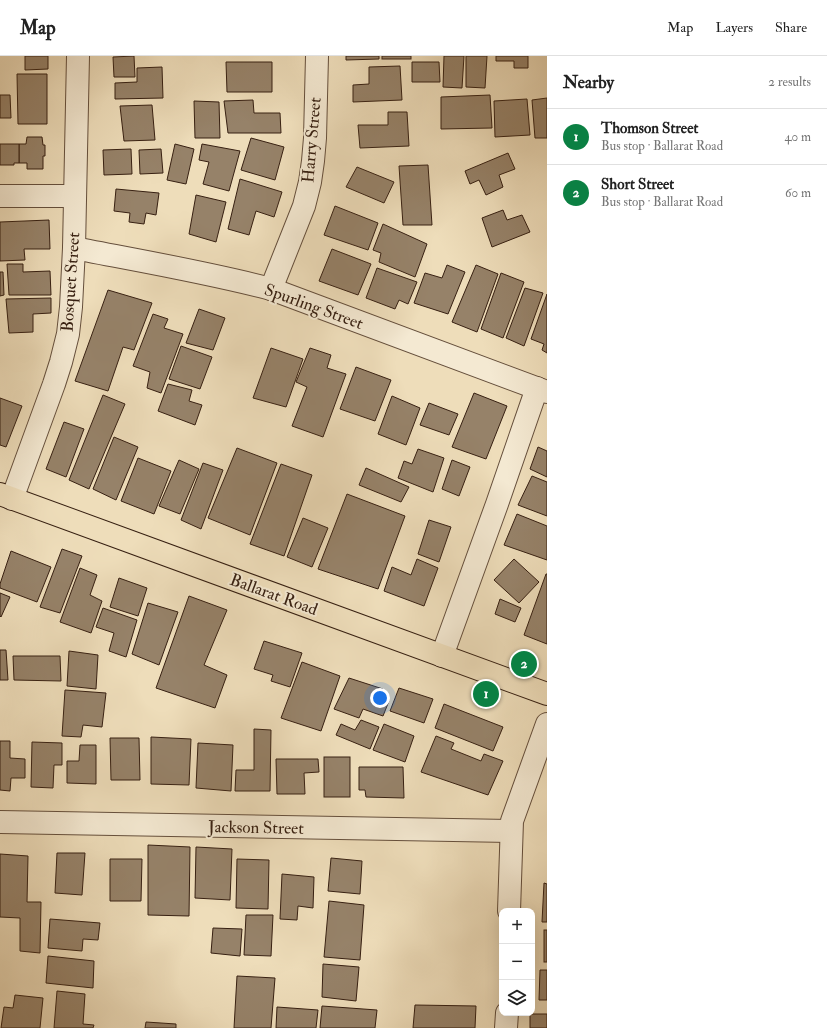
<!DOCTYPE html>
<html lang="en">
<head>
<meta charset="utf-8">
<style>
	body { margin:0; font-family:"IM FELL Double Pica",serif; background:#f2f2f2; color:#222 }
	.controls { position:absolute; right:12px; bottom:12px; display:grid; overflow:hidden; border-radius:8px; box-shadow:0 4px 16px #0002 }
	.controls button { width:36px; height:36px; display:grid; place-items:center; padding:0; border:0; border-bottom:1px solid #e0e0e0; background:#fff; color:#222; font:20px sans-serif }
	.you { position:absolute; left:380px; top:642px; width:14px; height:14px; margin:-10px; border:3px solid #fff; border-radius:50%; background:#1a73e8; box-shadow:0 0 0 6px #1a73e833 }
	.badge { display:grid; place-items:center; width:26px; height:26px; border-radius:50%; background:#0b8043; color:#fff; font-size:13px; font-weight:700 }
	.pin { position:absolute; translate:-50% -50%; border:2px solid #fff; box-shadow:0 1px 4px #0006 }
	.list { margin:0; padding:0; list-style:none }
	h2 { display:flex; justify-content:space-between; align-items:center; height:52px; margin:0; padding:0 16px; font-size:17px }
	h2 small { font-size:13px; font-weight:400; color:#767676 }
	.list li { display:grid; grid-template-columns:26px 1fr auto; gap:12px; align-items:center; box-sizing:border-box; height:56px; padding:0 16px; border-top:1px solid #e0e0e0 }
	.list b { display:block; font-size:15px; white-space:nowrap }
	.list p { margin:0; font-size:13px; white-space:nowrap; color:#767676 }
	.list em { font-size:13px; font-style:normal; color:#767676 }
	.icon { flex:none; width:22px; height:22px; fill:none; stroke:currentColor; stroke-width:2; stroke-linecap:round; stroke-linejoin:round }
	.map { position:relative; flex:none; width:547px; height:972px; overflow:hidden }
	header { display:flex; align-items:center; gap:24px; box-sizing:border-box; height:56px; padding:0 20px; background:#fff; border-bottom:1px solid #e0e0e0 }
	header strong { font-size:19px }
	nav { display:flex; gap:22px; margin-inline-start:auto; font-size:14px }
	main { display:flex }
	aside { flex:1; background:#fff }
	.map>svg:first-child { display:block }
	.building { fill:#968269; stroke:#372012 }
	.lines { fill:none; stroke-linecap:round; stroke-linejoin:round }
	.minor-casing { stroke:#654f3c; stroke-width:24 }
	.highway-casing { stroke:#372012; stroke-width:24 }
	.minor { stroke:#f4e9d2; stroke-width:22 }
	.highway { stroke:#eeddba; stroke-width:22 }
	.labels { text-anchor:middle; stroke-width:4; stroke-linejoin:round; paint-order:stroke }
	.street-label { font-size:17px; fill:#372012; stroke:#f4e9d2 }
</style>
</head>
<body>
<header>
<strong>Map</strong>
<nav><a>Map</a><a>Layers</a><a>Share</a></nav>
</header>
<main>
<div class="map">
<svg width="547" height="972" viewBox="0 0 547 972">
	<rect width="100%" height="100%" fill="#eeddba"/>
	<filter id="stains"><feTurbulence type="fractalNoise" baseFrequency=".005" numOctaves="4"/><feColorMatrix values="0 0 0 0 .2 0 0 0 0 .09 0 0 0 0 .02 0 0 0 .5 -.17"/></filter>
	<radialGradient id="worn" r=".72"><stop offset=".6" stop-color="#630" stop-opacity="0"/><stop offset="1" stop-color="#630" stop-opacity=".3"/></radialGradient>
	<g class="building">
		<path d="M25 0H48V13L25 14Z"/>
		<path d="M134 0 135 21H114L113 1Z"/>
		<path d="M346 0H379V3L346 4Z"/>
		<rect x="382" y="0" width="29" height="3"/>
		<path d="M444 0H464L462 32 443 31Z"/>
		<path d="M466 0H487L485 32 466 31Z"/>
		<path d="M496 0H528V12H514V5H496Z"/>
		<path d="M226 6H272V36H227Z"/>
		<path d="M412 6H439L440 26H412Z"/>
		<path d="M400 10 402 44 353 46V29L369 28V11Z"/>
		<path d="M162 11 163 42 115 43V27L137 26V12Z"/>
		<path d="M17 18H47V68H18Z"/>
		<path d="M0 39H10L11 62H0Z"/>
		<path d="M490 39 492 72 441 73V41Z"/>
		<path d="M547 42V82H535L532 44Z"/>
		<path d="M527 43 530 79 495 81 494 45Z"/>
		<path d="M253 44 254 57H280L281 77H228L224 45Z"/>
		<path d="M194 45 219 46 220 82H195Z"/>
		<path d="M152 49 155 84 124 85 120 50Z"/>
		<path d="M388 56H407L409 90 360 92 358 69H388Z"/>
		<path d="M27 81H42L43 89H45V100H43V113H27V107H19V88H26Z"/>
		<path d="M251 82 284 91 275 124 241 114Z"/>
		<path d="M0 88H19V107H14V109H0Z"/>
		<path d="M175 88 194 93 186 128 167 124Z"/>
		<path d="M202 88 240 95 229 135 203 128 209 106 199 104Z"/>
		<path d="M131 93 132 118 104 119 103 94Z"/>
		<path d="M161 93 163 117 140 118 139 94Z"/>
		<path d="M508 97 515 113 499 119 503 131 486 139 479 124 470 128 465 115Z"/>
		<path d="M428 109 432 169H403L399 110Z"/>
		<path d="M357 111 394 126 384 147 346 131Z"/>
		<path d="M240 123 282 136 274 161 256 155 249 179 228 173Z"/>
		<path d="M116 133 159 137 156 159 146 157 144 168 129 166 130 157 114 155Z"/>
		<path d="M196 139 226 146 216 186 189 178Z"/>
		<path d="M335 150 378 167 368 194 324 179Z"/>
		<path d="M503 154 507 164 522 159 530 176 492 191 482 162Z"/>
		<path d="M49 164 50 193H24L25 204 0 205V166Z"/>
		<path d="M383 168 427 188 415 221 379 206 381 197 373 194Z"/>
		<path d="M332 193 371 208 358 239 319 225Z"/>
		<path d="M7 208H23V216L50 215 51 239H9Z"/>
		<path d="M447 209 465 216 448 258 414 247 425 217 442 222Z"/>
		<path d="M476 209 498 218 477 276 452 266Z"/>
		<path d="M377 212 417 226 408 248 399 244 395 253 366 242Z"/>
		<path d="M0 216H3L4 239 0 240Z"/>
		<path d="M501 217 524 226 503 282 481 273Z"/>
		<path d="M525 232 543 237 524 290 506 282Z"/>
		<path d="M108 234 152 247 134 294 123 291 108 335 75 325Z"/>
		<path d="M547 238V297L542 294 544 288 531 283Z"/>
		<path d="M51 242V257L33 258V276L9 277 6 243Z"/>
		<path d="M199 253 225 262 213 294 186 287Z"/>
		<path d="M153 258 168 263 164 272 183 278 161 337 147 332 150 316 133 310Z"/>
		<path d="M181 290 212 301 200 333 169 323Z"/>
		<path d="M271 292 303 303 286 351 253 342Z"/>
		<path d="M310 292 331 299 327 312 346 318 323 381 292 370 307 331 296 326Z"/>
		<path d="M356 311 391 324 375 365 340 353Z"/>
		<path d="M168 328 192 334 189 345 202 349 195 369 158 355Z"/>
		<path d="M474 337 507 350 486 403 452 391Z"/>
		<path d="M103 339 125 348 89 433 69 424Z"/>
		<path d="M392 340 420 352 406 389 378 378Z"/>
		<path d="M0 342 22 350 6 391 0 389Z"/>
		<path d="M429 347 458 358 449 379 420 369Z"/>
		<path d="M64 366 84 373 66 421 46 413Z"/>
		<path d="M114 381 138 391 116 444 93 433Z"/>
		<path d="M538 391 547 395V421L530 413Z"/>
		<path d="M237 392 277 407 250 479 208 462Z"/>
		<path d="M418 393 444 402 433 436 398 422 404 405 412 408Z"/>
		<path d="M138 402 171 415 154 458 121 445Z"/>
		<path d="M179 404 199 413 180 458 159 450Z"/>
		<path d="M452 404 470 411 459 440 442 433Z"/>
		<path d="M203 407 223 414 201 473 181 464Z"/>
		<path d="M281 408 312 419 284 500 250 488Z"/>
		<path d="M366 412 409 431 401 446 359 429Z"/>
		<path d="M532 420 547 426V460L518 449Z"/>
		<path d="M347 438 405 460 378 533 318 513Z"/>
		<path d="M517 458 547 470V504L504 489Z"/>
		<path d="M303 462 328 472 312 511 287 501Z"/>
		<path d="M429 464 451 471 439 506 418 498Z"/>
		<path d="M62 493 82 500 60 557 40 551Z"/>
		<path d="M11 495 51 511 37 546 0 532V528Z"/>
		<path d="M417 503 438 512 424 550 384 535 392 511 411 519Z"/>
		<path d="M514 503 539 526 519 547 494 524Z"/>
		<path d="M80 512 97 519 90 539 102 545 91 577 60 566Z"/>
		<path d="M546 518H547V588L524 579Z"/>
		<path d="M119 522 147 532 138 560 110 551Z"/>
		<path d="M0 537 10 541 1 561 0 560Z"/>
		<path d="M189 540 227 554 204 609 227 619 215 652 156 632Z"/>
		<path d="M500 543 521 552 515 566 495 558Z"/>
		<path d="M148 547 178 556 159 609 132 598Z"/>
		<path d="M103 552 137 564 126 601 109 595 114 577 96 571Z"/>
		<path d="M264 585 302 597 290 631 271 625 273 619 254 613Z"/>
		<path d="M0 594H6L8 624H0Z"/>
		<path d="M69 595 98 599 96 633 67 630Z"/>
		<path d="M13 600H60L61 625 14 624Z"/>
		<path d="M302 606 340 620 321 675 281 662Z"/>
		<path d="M349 622 383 633 379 641 389 645 383 660 363 653 359 662 334 653Z"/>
		<path d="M399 632 433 643 424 667 390 655Z"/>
		<path d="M65 634 106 637 102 671 83 669 81 681 62 680Z"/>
		<path d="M444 648 503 671 493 695 435 672Z"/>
		<path d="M361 664 379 671 370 693 336 679 341 668 355 674Z"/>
		<path d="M384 668 414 680 405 706 373 694Z"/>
		<path d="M254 673 271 674 270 735H235L236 714H254Z"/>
		<path d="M436 680 454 687 451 693 481 705 484 698 503 705 488 739 421 716Z"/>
		<path d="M151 681 191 683 189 729 151 728Z"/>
		<path d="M110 682H139L140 724H111Z"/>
		<path d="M0 685H10V702L25 703V722H11L10 735 0 734Z"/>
		<path d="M32 686 62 687V709H54L53 732 31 731Z"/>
		<path d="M198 687 233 689 231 735 196 732Z"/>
		<path d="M80 689H96V728L67 727V705H79Z"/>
		<rect x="324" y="701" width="26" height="40"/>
		<path d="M276 703H318L319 716 304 717 305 738H277Z"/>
		<path d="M359 711H403L404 742 366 741 365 734H359Z"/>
		<path d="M148 789 190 791 189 860 148 859Z"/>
		<path d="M196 791 232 793 230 844 195 842Z"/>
		<path d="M57 797H85L82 839 55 837Z"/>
		<path d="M0 798 28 800 27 846H41L40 897 20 895V862L0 861Z"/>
		<path d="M331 802 362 805 360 838 328 835Z"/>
		<path d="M110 803H142L141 845H110Z"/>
		<path d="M237 803 269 804 268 853 236 852Z"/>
		<path d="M282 818 314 821 313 852 298 850 297 864 280 863Z"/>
		<path d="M544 827 547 828V866H542Z"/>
		<path d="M329 845 364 849 360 904 324 901Z"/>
		<path d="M246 859H273L271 900 244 899Z"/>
		<path d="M50 863 100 867 98 884 83 883 82 895 48 892Z"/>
		<path d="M213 872 242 873 240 900 211 897Z"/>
		<rect x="544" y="874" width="3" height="32"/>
		<path d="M48 900 94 905 93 932 46 927Z"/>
		<path d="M323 908 359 911 356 945 322 941Z"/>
		<path d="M540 914H547V944H539Z"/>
		<path d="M237 920 275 922 271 972H234Z"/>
		<path d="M57 935 85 938 83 968 94 969 93 972H54Z"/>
		<path d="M15 939 43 942 40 972H1L4 951 13 952Z"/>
		<path d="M415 949 476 950 475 972H413Z"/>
		<path d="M322 950 377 954 375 972H320Z"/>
		<path d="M277 951 318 954 316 972H276Z"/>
		<rect x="530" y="958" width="17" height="14"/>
		<path d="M146 966 176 968V972H145Z"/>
	</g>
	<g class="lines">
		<defs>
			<g id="minor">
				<path d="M0 140H74"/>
				<path d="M74 192C140 205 206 216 271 233L547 336"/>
				<path d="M271 233 304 150 310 126 313 105 315 82 317 0"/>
				<path d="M12 443 54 328 61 306 68 278 71 251 74 192 78 0"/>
				<path d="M442 600 497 448 537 332"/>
				<path d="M0 766 511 775"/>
				<path d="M509 855 512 765 547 668"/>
				<path d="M506 972 507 957"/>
			</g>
			<path id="highway" d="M0 438 547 638"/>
		</defs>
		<use href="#minor" class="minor-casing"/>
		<use href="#highway" class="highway-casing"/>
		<use href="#minor" class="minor"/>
		<use href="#highway" class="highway"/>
	</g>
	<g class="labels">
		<g class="street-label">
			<text transform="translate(311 84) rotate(-85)" y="6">Harry Street</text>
			<text transform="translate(70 226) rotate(-86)" y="6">Bosquet Street</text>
			<text transform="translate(314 250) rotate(20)" y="6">Spurling Street</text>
			<text transform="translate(274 538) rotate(20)" y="6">Ballarat Road</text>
			<text transform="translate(256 771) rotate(1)" y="6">Jackson Street</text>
		</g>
	</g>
	<rect width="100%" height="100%" filter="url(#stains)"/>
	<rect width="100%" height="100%" fill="url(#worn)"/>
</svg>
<div class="controls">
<button>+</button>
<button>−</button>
<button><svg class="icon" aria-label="layers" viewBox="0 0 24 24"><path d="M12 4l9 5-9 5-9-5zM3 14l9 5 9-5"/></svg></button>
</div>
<div class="you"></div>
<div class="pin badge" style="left:486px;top:638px">1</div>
<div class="pin badge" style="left:524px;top:608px">2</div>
</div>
<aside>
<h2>Nearby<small>2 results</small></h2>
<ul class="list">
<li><span class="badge">1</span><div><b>Thomson Street</b><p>Bus stop · Ballarat Road</p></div><em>40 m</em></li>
<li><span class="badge">2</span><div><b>Short Street</b><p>Bus stop · Ballarat Road</p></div><em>60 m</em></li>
</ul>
</aside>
</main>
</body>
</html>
